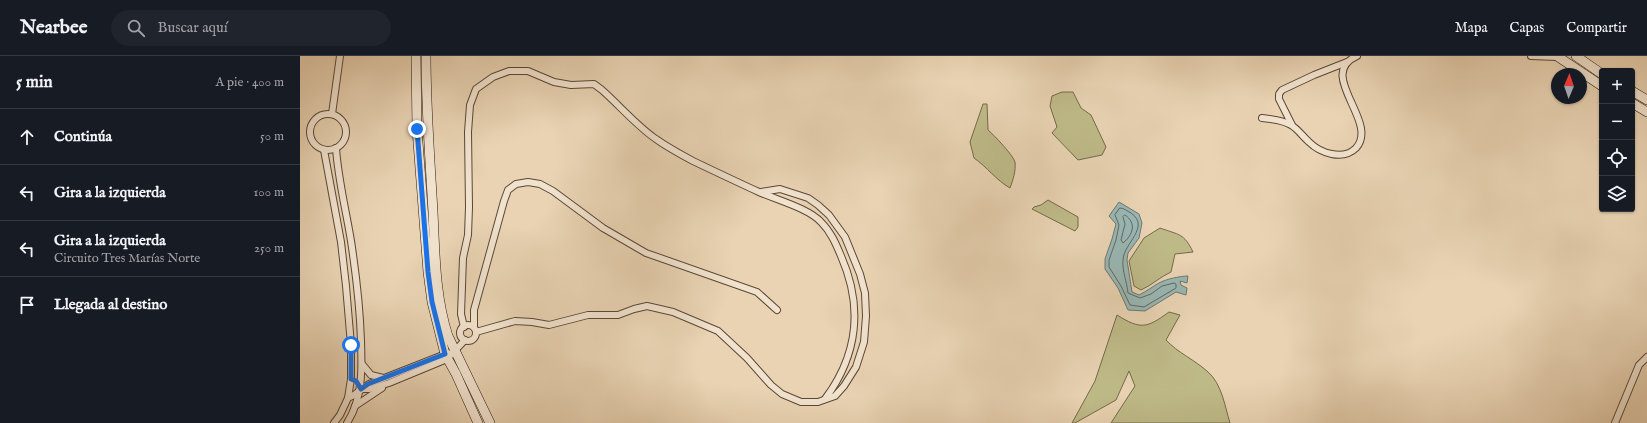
<!DOCTYPE html>
<html lang="es">
<head>
<meta charset="utf-8">
<style>
	body { margin:0; font-family:"IM FELL English",serif; background:#20242c; color:#f1f3f6 }
	.controls { position:absolute; right:12px; top:12px; display:grid; overflow:hidden; border-radius:4px; box-shadow:0 1px 3px #0004 }
	.controls button { width:36px; height:36px; display:grid; place-items:center; padding:0; border:0; border-bottom:1px solid #363941; background:#171b24; color:#f1f3f6; font:20px sans-serif }
	.compass { position:absolute; left:1251px; top:12px; width:36px; height:36px; border-radius:50%; background:#171b24; box-shadow:0 1px 3px #0004; rotate:2deg }
	.stop { position:absolute; width:12px; height:12px; margin:-9px; border:3px solid #1a73e8; border-radius:50%; background:#fff }
	.stop.end { background:#1a73e8; border-color:#fff; box-shadow:0 1px 4px #0008 }
	.list { margin:0; padding:0; list-style:none }
	h2 { display:flex; justify-content:space-between; align-items:center; height:52px; margin:0; padding:0 16px; font-size:17px }
	h2 small { font-size:13px; font-weight:400; color:#9ea1a6 }
	.list li { display:grid; grid-template-columns:26px 1fr auto; gap:12px; align-items:center; box-sizing:border-box; height:56px; padding:0 16px; border-top:1px solid #363941 }
	.list b { display:block; font-size:15px; white-space:nowrap }
	.list p { margin:0; font-size:13px; white-space:nowrap; color:#9ea1a6 }
	.list em { font-size:13px; font-style:normal; color:#9ea1a6 }
	.icon { flex:none; width:22px; height:22px; fill:none; stroke:currentColor; stroke-width:2; stroke-linecap:round; stroke-linejoin:round }
	.map { position:relative; flex:none; width:1347px; height:367px; overflow:hidden }
	header { display:flex; align-items:center; gap:24px; box-sizing:border-box; height:56px; padding:0 20px; background:#171b24; border-bottom:1px solid #363941 }
	header strong { font-size:19px }
	nav { display:flex; gap:22px; margin-inline-start:auto; font-size:14px }
	.search { width:280px; height:36px; background:#20242c; display:flex; align-items:center; gap:10px; box-sizing:border-box; padding:0 14px; border-radius:22px; color:#9ea1a6; font-size:15px }
	main { display:flex }
	aside { flex:1; background:#171b24 }
	.map>svg:first-child { display:block }
	.green { fill:#beba88; stroke:#746a4a }
	.water { fill:#99b7b4; stroke:#6d7871 }
	.lines { fill:none; stroke-linecap:round; stroke-linejoin:round }
	.shore { stroke:#626860; stroke-width:1 }
	.street-casing { stroke:#5a4836; stroke-width:8 }
	.secondary-casing { stroke:#2b1a0d; stroke-width:10 }
	.street { stroke:#f1e2ce; stroke-width:6 }
	.secondary { stroke:#f1e2ce; stroke-width:9 }
	.route { stroke:#1a73e8; stroke-width:5 }
</style>
</head>
<body>
<header>
<strong>Nearbee</strong>
<div class="search"><svg class="icon" aria-label="search" viewBox="0 0 24 24"><circle cx="10" cy="10" r="6"/><path d="M15 15l6 6"/></svg>Buscar aquí</div>
<nav><a>Mapa</a><a>Capas</a><a>Compartir</a></nav>
</header>
<main>
<aside>
<h2>5 min<small>A pie · 400 m</small></h2>
<ul class="list">
<li><svg class="icon" aria-label="ahead" viewBox="0 0 24 24"><path d="M12 20V5M6 11l6-6 6 6"/></svg><div><b>Continúa</b></div><em>50 m</em></li>
<li><svg class="icon" aria-label="left" viewBox="0 0 24 24"><path d="M17 20v-9H6M10 6l-5 5 5 5"/></svg><div><b>Gira a la izquierda</b></div><em>100 m</em></li>
<li><svg class="icon" aria-label="left" viewBox="0 0 24 24"><path d="M17 20v-9H6M10 6l-5 5 5 5"/></svg><div><b>Gira a la izquierda</b><p>Circuito Tres Marías Norte</p></div><em>250 m</em></li>
<li><svg class="icon" aria-label="arrive" viewBox="0 0 24 24"><path d="M6 21V4h12l-3 4 3 4H6"/></svg><div><b>Llegada al destino</b></div></li>
</ul>
</aside>
<div class="map">
<svg width="1347" height="367" viewBox="0 0 1347 367">
	<rect width="100%" height="100%" fill="#e9d3b3"/>
	<filter id="stains"><feTurbulence type="fractalNoise" baseFrequency=".005" numOctaves="4"/><feColorMatrix values="0 0 0 0 .2 0 0 0 0 .09 0 0 0 0 .02 0 0 0 .5 -.17"/></filter>
	<radialGradient id="worn" r=".72"><stop offset=".6" stop-color="#630" stop-opacity="0"/><stop offset="1" stop-color="#630" stop-opacity=".3"/></radialGradient>
	<g class="green">
		<path d="M762 36H773L781 52 791 59 806 91 802 99 778 104 752 77 757 71 750 50 752 40Z"/>
		<path d="M683 48H687L688 74C694 79 713 99 715 106 716 115 713 124 710 132 696 124 687 111 674 102L670 86Z"/>
		<path d="M748 144 778 161V171L775 175 732 153 734 151 741 149Z"/>
		<path d="M860 172C879 179 884 177 893 196L875 198 871 216C860 221 852 229 841 234L834 230 829 205 844 182Z"/>
		<path d="M869 256 880 259 866 284C878 297 895 304 908 316 922 328 925 351 930 367H811L835 330 829 315 816 344 775 367H772L795 325 817 259C841 274 847 272 869 256Z"/>
	</g>
	<path class="water" d="M819 146 839 158 842 167 839 182 828 197 827 204 832 236 839 239C847 235 852 231 859 227 866 223 881 220 888 220L887 227 880 225 881 229 887 232 886 239 876 236 845 255 828 254 818 232 805 213V203L812 183 816 168 809 160Z"/>
	<g class="lines">
		<g class="shore">
			<path d="M820 152C824 152 827 155 831 157 851 171 823 188 823 204 822 215 827 226 828 237L840 242 851 238 862 230 874 227 876 228V232L844 251 830 249 821 230 809 211V204L816 184 819 169 815 159Z"/>
			<path d="M825 159C837 167 833 179 823 187L821 184 825 168 823 161Z"/>
		</g>
		<defs>
			<g id="street">
				<path d="M1231 0 1258 1"/>
				<path d="M32 58 40 0"/>
				<circle cx="28" cy="76" r="18"/>
				<path d="M962 62C971 63 983 64 991 69 998 73 1003 81 1009 86 1020 97 1043 105 1056 92 1080 66 1015 18 1057 0"/>
				<path d="M992 69 979 43V38L982 34 1014 19 1047 6"/>
				<path d="M36 92C38 123 46 154 51 185 56 218 60 251 61 285 62 313 63 342 47 367"/>
				<path d="M24 94 41 186 46 230 51 289V323L48 342 40 359 34 367"/>
				<circle cx="168" cy="277" r="8"/>
				<path d="M164 271 161 258 163 202 168 179 169 151 168 76 170 49 176 33 193 21 209 15H228L254 26 271 29 294 28 302 34C319 49 338 71 356 83 367 91 380 98 393 105 414 115 437 126 459 136 477 144 508 152 521 166 531 176 536 188 541 200 563 250 558 299 525 343"/>
				<path d="M174 271V254L204 145 208 134 216 128 228 126 240 128 253 135 303 172 346 197 457 236 477 254"/>
				<path d="M176 276 215 265 232 266 249 269 288 259H318L334 253 347 250 373 256 418 275 447 302 471 329 482 338 501 346H518L535 340 544 330 556 311 564 286 566 260 565 237 560 218 545 181 529 159 518 149 508 142 480 133 461 136"/>
				<path d="M62 308 71 319 83 322"/>
				<path d="M61 333H70L89 327 147 303 165 284"/>
				<path d="M48 342 54 339 69 328 148 297"/>
				<path d="M55 350 82 332"/>
				<path d="M1315 367 1339 309 1347 301"/>
			</g>
			<g id="secondary">
				<path d="M116 0 117 73 128 216 132 246 145 298 156 318 178 367"/>
				<path d="M126 0C126 52 130 104 133 156 135 197 135 240 148 280L190 367"/>
				<path d="M1257 0 1302 30"/>
				<path d="M1276 0 1302 18"/>
				<path d="M1332 35 1347 44"/>
				<path d="M1332 47 1347 56"/>
			</g>
		</defs>
		<use href="#street" class="street-casing"/>
		<use href="#secondary" class="secondary-casing"/>
		<use href="#street" class="street"/>
		<use href="#secondary" class="secondary"/>
	</g>
	<g class="lines">
		<path class="route" d="M51 289V323L56 325 61 333 68 328 145 298 132 246 128 216 117 73"/>
	</g>
	<rect width="100%" height="100%" filter="url(#stains)"/>
	<rect width="100%" height="100%" fill="url(#worn)"/>
</svg>
<div class="controls">
<button>+</button>
<button>−</button>
<button><svg class="icon" aria-label="locate" viewBox="0 0 24 24"><circle cx="12" cy="12" r="6"/><path d="M12 2v4M12 18v4M2 12h4M18 12h4"/></svg></button>
<button><svg class="icon" aria-label="layers" viewBox="0 0 24 24"><path d="M12 4l9 5-9 5-9-5zM3 14l9 5 9-5"/></svg></button>
</div>
<svg class="compass" viewBox="-18 -18 36 36"><path d="M0-13l5 13h-10z" fill="#e53935"/><path d="M0 13l5-13h-10z" fill="#9ea1a6"/></svg>
<div class="stop" style="left:51px;top:289px"></div>
<div class="stop end" style="left:117px;top:73px"></div>
</div>
</main>
</body>
</html>
